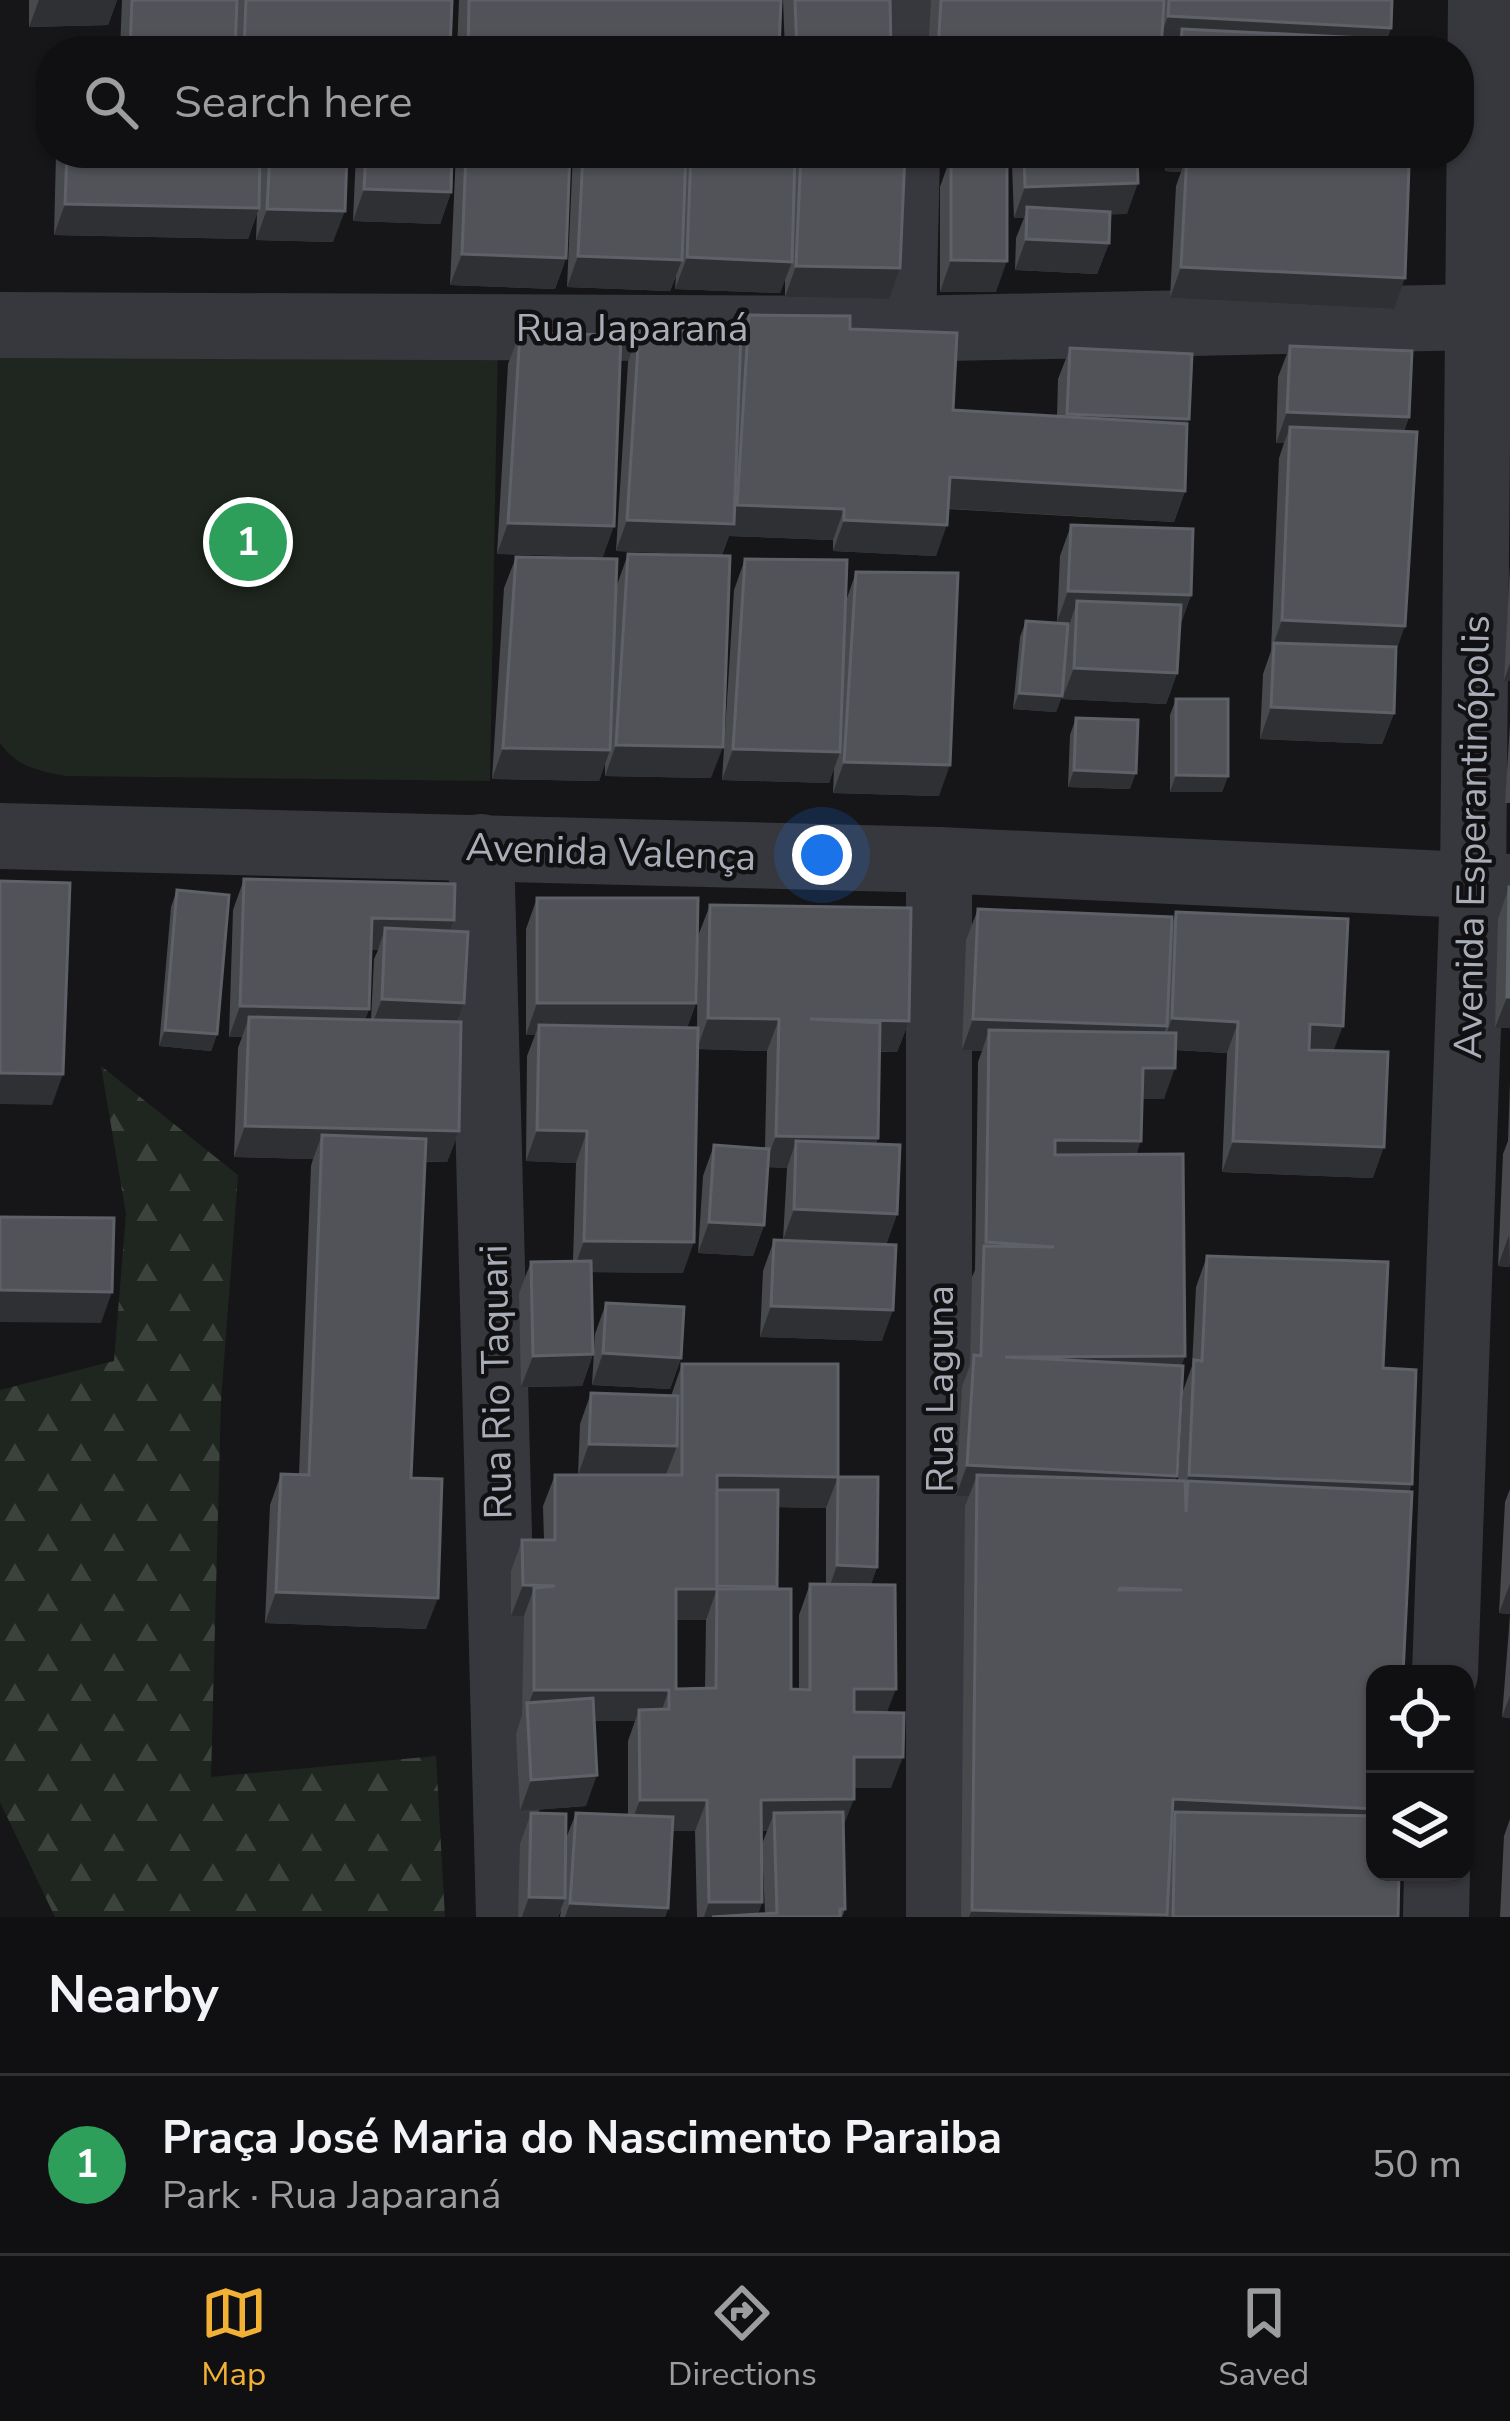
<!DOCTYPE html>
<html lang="en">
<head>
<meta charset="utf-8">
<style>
	body { margin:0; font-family:"Nunito Sans",sans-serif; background:#1e1e20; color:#f1f3f6 }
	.controls { position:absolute; right:36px; bottom:36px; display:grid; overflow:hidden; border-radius:24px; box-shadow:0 3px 9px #0004 }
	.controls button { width:108px; height:108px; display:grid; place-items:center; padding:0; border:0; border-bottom:3px solid #303032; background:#101012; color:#f1f3f6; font:60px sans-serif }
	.you { position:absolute; left:822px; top:855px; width:42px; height:42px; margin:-30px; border:9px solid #fff; border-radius:50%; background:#1a73e8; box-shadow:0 0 0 18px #1a73e833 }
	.badge { display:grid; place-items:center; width:78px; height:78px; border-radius:50%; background:#f2b134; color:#fff; font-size:39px; font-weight:700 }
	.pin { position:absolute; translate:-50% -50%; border:6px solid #fff; box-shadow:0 3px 12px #0006 }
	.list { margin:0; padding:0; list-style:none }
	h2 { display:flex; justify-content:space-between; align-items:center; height:156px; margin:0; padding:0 48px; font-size:51px }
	h2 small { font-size:39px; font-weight:400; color:#9c9d9f }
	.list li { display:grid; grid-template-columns:78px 1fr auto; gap:36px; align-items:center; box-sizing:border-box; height:180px; padding:0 48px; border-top:3px solid #303032 }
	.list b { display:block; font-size:45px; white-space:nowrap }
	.list p { margin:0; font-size:39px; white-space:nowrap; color:#9c9d9f }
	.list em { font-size:39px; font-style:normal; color:#9c9d9f }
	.icon { flex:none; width:66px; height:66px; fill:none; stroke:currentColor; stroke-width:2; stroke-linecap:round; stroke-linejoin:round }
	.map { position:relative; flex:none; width:1510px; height:1917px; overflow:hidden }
	.search { position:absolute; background:#101012; box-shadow:0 3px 9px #0004; left:36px; right:36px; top:36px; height:132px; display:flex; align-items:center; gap:30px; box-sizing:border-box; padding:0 42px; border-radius:48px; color:#9c9d9f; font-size:45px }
	.sheet { height:336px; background:#101012 }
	nav { display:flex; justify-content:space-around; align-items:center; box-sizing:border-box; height:168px; border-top:3px solid #303032; background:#101012; font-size:33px; color:#9c9d9f }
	nav a { display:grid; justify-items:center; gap:6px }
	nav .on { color:#f2b134 }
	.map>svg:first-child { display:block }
	.forest { fill:url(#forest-firs) }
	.park { fill:#1e261f }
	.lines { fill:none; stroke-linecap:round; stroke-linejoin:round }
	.street { stroke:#37383d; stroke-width:66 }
	.wall { fill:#47494d; fill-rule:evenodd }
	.shaded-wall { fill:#2f3033 }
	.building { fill:#525359; stroke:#5f6168; stroke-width:3; fill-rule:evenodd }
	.labels { text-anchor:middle; stroke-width:9; stroke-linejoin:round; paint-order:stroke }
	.street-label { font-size:39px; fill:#a8adb8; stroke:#111113 }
</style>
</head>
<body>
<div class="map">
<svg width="1510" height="1917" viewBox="0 0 1510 1917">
	<defs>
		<pattern id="forest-firs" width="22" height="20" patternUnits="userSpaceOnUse" patternTransform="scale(3)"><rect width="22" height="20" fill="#1e261f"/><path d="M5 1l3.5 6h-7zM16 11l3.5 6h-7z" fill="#3c433d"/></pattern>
	</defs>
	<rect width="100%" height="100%" fill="#161618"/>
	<path class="forest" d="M101 1066 238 1175 221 1401 211 1777 436 1756 445 1917H55L0 1802V1390L114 1361 126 1214Z"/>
	<path class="park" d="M0 336 498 339 490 781 66 776C38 771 17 767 0 743Z"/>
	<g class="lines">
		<g class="street">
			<path d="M909 51 910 0"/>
			<path d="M0 325 903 329 1479 317"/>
			<path d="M903 329 907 153"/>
			<path d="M0 836 939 860 1510 887"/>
			<path d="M481 847 509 1917"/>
			<path d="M1445 1674 1473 886 1481 0"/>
			<path d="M939 1917V860"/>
			<path d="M1436 1917 1437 1872"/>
		</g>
	</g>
	<g class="wall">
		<path d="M29 0H117L108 25 29 27Z"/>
		<path d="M122 0H452L450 51H120Z"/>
		<path d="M459 0H781L779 51H457Z"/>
		<path d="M783 0H890L891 51H785Z"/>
		<path d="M931 0H1392L1391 28 1387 39 1404 51H1174L1175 48H1162L1161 51H928Z"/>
		<path d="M347 153 333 242 256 240 257 213 248 239 54 235 56 154Z"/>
		<path d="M356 153H452L451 192 440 224 353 221Z"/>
		<path d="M456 153H570L566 258 555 289 450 285Z"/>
		<path d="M573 153H905L889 299 785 297V279L780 293 675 289 676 276 670 291 567 287Z"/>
		<path d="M1016 153H1137L1127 214H1110L1109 243 1097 274 1015 270 1016 238 1024 218H1014L1012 165Z"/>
		<path d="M1166 153H1400L1395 166 1394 309 1170 298 1176 186 1181 172 1165 171Z"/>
		<path d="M951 156 996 292H940V187Z"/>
		<path d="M749 315 850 329 953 410 1057 416 1058 379 1070 348 1187 424 1185 491 1174 522 948 509 936 556 833 551V540L729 536 722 555 616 551 628 362 639 331 741 337Z"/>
		<path d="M520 333 603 557 497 554 508 364Z"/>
		<path d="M1290 346 1409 417 1404 431 1394 713 1382 744 1260 739 1263 674 1271 651 1279 458 1284 443H1276L1278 377Z"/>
		<path d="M1071 525 1191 595 1180 626 1177 673 1166 704 1062 699 1064 667 1062 696 1056 712 1013 709 1020 637 1026 621 1068 627 1070 623 1057 622 1060 556Z"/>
		<path d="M628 554 711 778 605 776V763L599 781 492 779 504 588 516 557 617 585Z"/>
		<path d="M745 559 846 601 856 572 939 796 833 793 834 768 829 783 722 780 734 590Z"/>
		<path d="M1510 565V681H1504Z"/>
		<path d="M1176 699 1228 776 1222 792H1170V715Z"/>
		<path d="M1076 718 1130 789 1068 787 1070 735Z"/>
		<path d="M1510 723V803H1505Z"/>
		<path d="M244 879 454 920 449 931 464 1003 458 1022 459 1131 447 1162H425L411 1478 426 1629 265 1623 270 1505 281 1474H299L311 1166 313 1159 234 1157 238 1048 242 1037H229L233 910ZM371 949 378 950 374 959 371 1020H365L369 1009Z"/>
		<path d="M1509 887 1510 1028H1495L1498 919Z"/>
		<path d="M177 890 217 1034 211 1051 159 1046 171 907Z"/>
		<path d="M537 898 696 1003 687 1028H697L698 936 710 905 909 1021 897 1052H879L878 1138 876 1144 897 1214 886 1245 783 1240 787 1168 768 1167 764 1225 753 1256 698 1253 703 1176 714 1145 765 1149 767 1051 698 1049 683 1273 591 1272 593 1354 582 1386 521 1387 519 1293 531 1262 573 1261 576 1163 526 1161 527 1056 535 1035H526V929Z"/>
		<path d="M978 909 1172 925 1176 912 1334 1051 1373 1178 1222 1172 1227 1053 1175 1050 1164 1099H1142L1137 1154 1185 1356 1181 1366 1177 1476 1175 1481H1178L1183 1391 1192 1366 1196 1287 1207 1256 1383 1368 1409 1492 1375 1674 1398 1917H961L965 1506 969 1496H956L962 1387 970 1365 972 1277 975 1270 978 1062 982 1051 962 1050 966 940Z"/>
		<path d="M1510 1082V1267L1498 1266 1503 1154 1508 1141Z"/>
		<path d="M774 1240 882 1341 760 1337 763 1271Z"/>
		<path d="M606 1303 681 1358 670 1389 592 1385 595 1334Z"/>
		<path d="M682 1364 838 1477 877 1567 871 1584 887 1712 891 1788H854L843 1828 845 1909 842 1917H697L695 1831H673L668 1908 665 1917H560L561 1910 558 1917H518L520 1844 531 1813 565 1841 576 1813 628 1815V1741L635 1721H594L586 1806 520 1811 516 1734 522 1715 524 1616H511V1571L522 1540H544L543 1506 555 1475H578L580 1424 591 1393 671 1396ZM778 1507 826 1508V1584H810L799 1615V1689H791L776 1589ZM676 1620H706L705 1689H676ZM762 1831H767L762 1844 765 1914H758L762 1902Z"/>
		<path d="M1510 1489V1614L1499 1613 1505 1502Z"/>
		<path d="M1510 1615V1718L1502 1717Z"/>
		<path d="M1510 1819V1917H1500L1504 1836Z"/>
	</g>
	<g class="shaded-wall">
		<path d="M39 0H117L108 25 29 27Z"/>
		<path d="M1168 16 1391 28 1382 51 1182 29 1175 48H1157Z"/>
		<path d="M1172 153H1400L1389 184 1187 154 1181 172 1165 171Z"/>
		<path d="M1138 183 1127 214 1027 218V207L1024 218H1014L1025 187Z"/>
		<path d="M364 189 451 192 440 224 353 221Z"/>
		<path d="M65 204 259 208 248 239 54 235Z"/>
		<path d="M267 209 345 211 333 242 256 240Z"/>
		<path d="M1026 239 1109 243 1097 274 1015 270Z"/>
		<path d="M462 254 566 258 555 289 450 285Z"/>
		<path d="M578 256 682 260 670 291 567 287Z"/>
		<path d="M687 257 792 262 780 293 675 289Z"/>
		<path d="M951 260 1007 261 996 292H940Z"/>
		<path d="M796 266 900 268 889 299 785 297Z"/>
		<path d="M1181 267 1405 278 1394 309 1170 298Z"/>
		<path d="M1287 412 1409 417 1397 448 1290 427 1284 443H1276Z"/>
		<path d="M1067 414 1189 419 1178 450 1056 445Z"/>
		<path d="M950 477 1185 491 1174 522 939 508Z"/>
		<path d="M737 505 844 509 833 540 729 536 722 555 616 551 627 520 730 524Z"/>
		<path d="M844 520 947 525 936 556 833 551Z"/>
		<path d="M508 523 614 526 603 557 497 554Z"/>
		<path d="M1068 591 1191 595 1180 626 1077 601 1070 623 1057 622Z"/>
		<path d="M1282 620 1405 626 1394 657 1274 643Z"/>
		<path d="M1510 663V681H1504Z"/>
		<path d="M1074 668 1177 673 1166 704 1062 699Z"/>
		<path d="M1019 693 1062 696 1056 712 1013 709Z"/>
		<path d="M1271 707 1394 713 1382 744 1260 739Z"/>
		<path d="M616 745 723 747 711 778 605 776Z"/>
		<path d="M503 748 610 750 599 781 492 779Z"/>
		<path d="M733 749 840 752 829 783 722 780Z"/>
		<path d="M844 762 950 765 939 796 833 793Z"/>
		<path d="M1074 770 1136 773 1130 789 1068 787Z"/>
		<path d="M1176 775 1228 776 1222 792H1170Z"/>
		<path d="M372 918 454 920 442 951 385 928 378 950 360 949Z"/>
		<path d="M1507 997H1510V1028H1495Z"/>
		<path d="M382 999 464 1003 453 1035 370 1030Z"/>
		<path d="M537 1003H696L685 1034 539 1025 535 1035H526Z"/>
		<path d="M240 1006 369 1009 358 1040 249 1017 242 1037H229Z"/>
		<path d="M708 1018 779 1019 767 1051 697 1049Z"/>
		<path d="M1172 1018 1238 1022 1227 1053 1161 1049Z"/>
		<path d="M810 1019 909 1021 897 1052 798 1050Z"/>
		<path d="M973 1019 1167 1026 1155 1057 989 1030 982 1051 962 1050Z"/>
		<path d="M1310 1024 1343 1026 1331 1057 1298 1055Z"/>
		<path d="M165 1030 217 1034 211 1051 159 1046Z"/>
		<path d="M1143 1068H1175L1164 1099H1132Z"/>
		<path d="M0 1073 63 1074 52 1105 0 1104Z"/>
		<path d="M245 1126 459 1131 447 1162 321 1159 322 1135 313 1159 234 1157Z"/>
		<path d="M537 1130 587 1131 576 1163 526 1161Z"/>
		<path d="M776 1136 878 1138 867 1169 796 1141 787 1168 764 1167Z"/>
		<path d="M1055 1140 1141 1141 1130 1172 1044 1171Z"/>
		<path d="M1233 1141 1384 1147 1373 1178 1222 1172Z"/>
		<path d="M794 1209 897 1214 886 1245 783 1240Z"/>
		<path d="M709 1222 764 1225 753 1256 698 1253Z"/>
		<path d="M1509 1235 1510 1267 1498 1266Z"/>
		<path d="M584 1241 694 1242 683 1273 573 1272Z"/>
		<path d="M0 1290 112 1292 101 1323 0 1322Z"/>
		<path d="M771 1306 893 1310 882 1341 760 1337Z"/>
		<path d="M603 1353 681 1358 670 1389 592 1385Z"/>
		<path d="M593 1354 582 1386 521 1387 533 1356Z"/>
		<path d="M1185 1356 1173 1387 1005 1357Z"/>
		<path d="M589 1444 677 1446 665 1477 578 1475Z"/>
		<path d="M967 1465 1177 1476 1166 1507 977 1475 969 1496H956Z"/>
		<path d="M717 1475 838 1477 826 1508 711 1506Z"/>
		<path d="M1189 1475 1412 1484 1401 1515 1188 1481 1179 1507 1177 1506Z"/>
		<path d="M837 1565 877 1567 866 1598 826 1597Z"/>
		<path d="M1510 1584V1614L1499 1613Z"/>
		<path d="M523 1585 555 1586 534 1588 524 1616H511Z"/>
		<path d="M711 1586 777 1587 771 1603 717 1589 706 1620H665L676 1589Z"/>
		<path d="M276 1592 438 1598 426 1629 265 1623Z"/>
		<path d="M854 1689H896L884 1720H842Z"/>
		<path d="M534 1690H669L658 1721 639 1710 635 1721H528L527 1708Z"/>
		<path d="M1510 1696V1718L1502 1717Z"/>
		<path d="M854 1757H903L891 1788H843Z"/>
		<path d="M597 1775 586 1806 520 1811 531 1780Z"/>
		<path d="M854 1799 842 1830 774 1813 767 1831H750L761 1800Z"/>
		<path d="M1173 1799 1375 1809V1841L1175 1812 1168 1830Z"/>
		<path d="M640 1800H707L695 1831H628Z"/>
		<path d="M529 1897 565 1898 558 1917H522Z"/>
		<path d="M709 1902H762L757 1917H704Z"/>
		<path d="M570 1903 668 1908 665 1917H565Z"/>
		<path d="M972 1910 1167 1915 1166 1917H969Z"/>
	</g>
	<g class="building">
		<path d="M132 0H237L235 51H130Z"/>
		<path d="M246 0H452L450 51H244Z"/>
		<path d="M469 0H781L779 51H468Z"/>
		<path d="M795 0H890L891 51H797Z"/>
		<path d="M941 0H1164L1161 51H938Z"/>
		<path d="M1169 0H1392L1391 28 1168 16Z"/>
		<path d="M1182 29 1404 40V51H1181Z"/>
		<path d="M67 153H260L259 208 65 204Z"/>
		<path d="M270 153H347L345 211 267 209Z"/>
		<path d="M366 153H452L451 192 364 189Z"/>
		<path d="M466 153H570L566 258 462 254Z"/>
		<path d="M583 153H686L682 260 578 256Z"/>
		<path d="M691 153H795L792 262 687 257Z"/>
		<path d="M801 153H905L900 268 796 266Z"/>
		<path d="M1024 153H1137L1138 183 1025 187Z"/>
		<path d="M1187 154 1409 166 1405 278 1181 267Z"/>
		<path d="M1007 155V261L951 260V156Z"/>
		<path d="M1027 207 1110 212 1109 243 1026 239Z"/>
		<path d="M749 315 850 316V329L957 333 953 410 1187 424 1185 491 950 477 947 525 844 520V509L737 505Z"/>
		<path d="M639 331H741L734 524 627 520Z"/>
		<path d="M520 333 621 335 614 526 508 523Z"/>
		<path d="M1290 346 1412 351 1409 417 1287 412Z"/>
		<path d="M1070 348 1192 354 1189 419 1067 414Z"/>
		<path d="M1290 427 1417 432 1405 626 1282 620Z"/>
		<path d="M1071 525 1193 529 1191 595 1068 591Z"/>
		<path d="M628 554 730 556 723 747 616 745Z"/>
		<path d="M516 557 617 559 610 750 503 748Z"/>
		<path d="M745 559 847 560 840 752 733 749Z"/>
		<path d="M856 572 958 573 950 765 844 762Z"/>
		<path d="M1077 601 1181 605 1177 673 1074 668Z"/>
		<path d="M1026 621 1068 624 1062 696 1019 693Z"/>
		<path d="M1274 643 1396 647 1394 713 1271 707Z"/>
		<path d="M1176 699H1228V776L1176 775Z"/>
		<path d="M1076 718 1138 720 1136 773 1074 770Z"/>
		<path d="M244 879 455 884 454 920 372 918 369 1009 240 1006Z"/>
		<path d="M0 881 70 883 63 1074 0 1073Z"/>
		<path d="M1509 887H1510V997H1507Z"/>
		<path d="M177 890 229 895 217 1034 165 1030Z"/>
		<path d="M537 898H698L696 1003H537Z"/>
		<path d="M710 905 911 908 909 1021 810 1019 880 1023 878 1138 776 1136 779 1019 708 1018Z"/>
		<path d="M978 909 1172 917 1167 1026 973 1019Z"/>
		<path d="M1176 912 1348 919 1343 1026 1310 1024 1309 1050 1388 1052 1384 1147 1233 1141 1238 1022 1172 1018Z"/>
		<path d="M385 928 468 932 464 1003 382 999Z"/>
		<path d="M249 1017 461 1022 459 1131 245 1126Z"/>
		<path d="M539 1025 698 1028 694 1242 584 1241 587 1131 537 1130Z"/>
		<path d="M989 1030 1176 1033 1175 1068H1143L1141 1141 1055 1140V1155L1183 1154 1185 1356 1005 1357 1183 1366 1177 1476 967 1465 974 1355 981 1356 984 1246 1054 1247 986 1242Z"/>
		<path d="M322 1135 426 1139 411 1478 442 1479 438 1598 276 1592 281 1474 309 1475Z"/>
		<path d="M796 1141 900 1145 897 1214 794 1209Z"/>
		<path d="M714 1145 769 1149 764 1225 709 1222Z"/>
		<path d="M0 1217 114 1218 112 1292 0 1290Z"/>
		<path d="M774 1240 896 1245 893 1310 771 1306Z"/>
		<path d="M1207 1256 1388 1262 1383 1368 1416 1370 1412 1484 1189 1475 1194 1360 1202 1361Z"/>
		<path d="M591 1261 593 1354 533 1356 531 1262Z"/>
		<path d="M606 1303 684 1307 681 1358 603 1353Z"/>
		<path d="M682 1364H838V1477H878L877 1567 837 1565 838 1477 717 1475V1589H791V1689L810 1690V1584L895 1585 896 1689H854V1712L904 1713 903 1757H854V1799L761 1800 762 1902H709L707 1800H640L639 1710 669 1709V1690H534V1588L555 1586 523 1585 522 1540H555V1475H682ZM676 1589H717L716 1688 676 1689Z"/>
		<path d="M591 1393 678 1396 677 1446 589 1444Z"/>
		<path d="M977 1475 1185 1481 1186 1512 1188 1481 1412 1492 1403 1674H1375V1809L1173 1799 1167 1915 972 1910ZM1120 1588 1182 1590H1119Z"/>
		<path d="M717 1490H778L777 1587 717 1586Z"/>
		<path d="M593 1698 597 1775 531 1780 527 1703Z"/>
		<path d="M843 1812 845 1909H840V1917H712L777 1913 774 1813Z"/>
		<path d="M1175 1812 1375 1816V1872H1399L1398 1917H1173Z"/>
		<path d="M531 1813 566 1814 565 1898 529 1897Z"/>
		<path d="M576 1813 673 1817 668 1908 570 1903Z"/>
	</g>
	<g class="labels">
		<g class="street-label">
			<text x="632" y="341">Rua Japaraná</text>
			<text transform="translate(1471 837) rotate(-89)" y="14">Avenida Esperantinópolis</text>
			<text transform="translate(611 851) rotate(2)" y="14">Avenida Valença</text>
			<text transform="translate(495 1382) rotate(-91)" y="14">Rua Rio Taquari</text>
			<text transform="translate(939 1389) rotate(-90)" y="14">Rua Laguna</text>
		</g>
	</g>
</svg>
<div class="controls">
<button><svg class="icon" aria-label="locate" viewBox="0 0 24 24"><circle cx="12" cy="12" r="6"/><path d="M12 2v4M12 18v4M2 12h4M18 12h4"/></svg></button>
<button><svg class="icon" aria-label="layers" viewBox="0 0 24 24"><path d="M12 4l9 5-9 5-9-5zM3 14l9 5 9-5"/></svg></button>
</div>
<div class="you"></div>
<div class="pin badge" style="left:248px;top:542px;background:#2e9e5b">1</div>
<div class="search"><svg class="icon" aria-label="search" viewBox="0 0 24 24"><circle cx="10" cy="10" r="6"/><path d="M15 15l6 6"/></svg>Search here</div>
</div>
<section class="sheet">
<h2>Nearby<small></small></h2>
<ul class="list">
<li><span class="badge" style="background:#2e9e5b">1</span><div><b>Praça José Maria do Nascimento Paraiba</b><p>Park · Rua Japaraná</p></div><em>50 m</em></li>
</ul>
</section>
<nav>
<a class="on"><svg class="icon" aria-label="map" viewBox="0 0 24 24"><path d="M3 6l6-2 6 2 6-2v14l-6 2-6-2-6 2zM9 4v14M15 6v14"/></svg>Map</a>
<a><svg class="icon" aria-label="directions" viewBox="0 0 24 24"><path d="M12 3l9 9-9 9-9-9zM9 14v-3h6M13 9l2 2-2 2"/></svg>Directions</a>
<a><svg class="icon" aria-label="saved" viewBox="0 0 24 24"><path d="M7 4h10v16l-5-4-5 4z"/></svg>Saved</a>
</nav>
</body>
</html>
